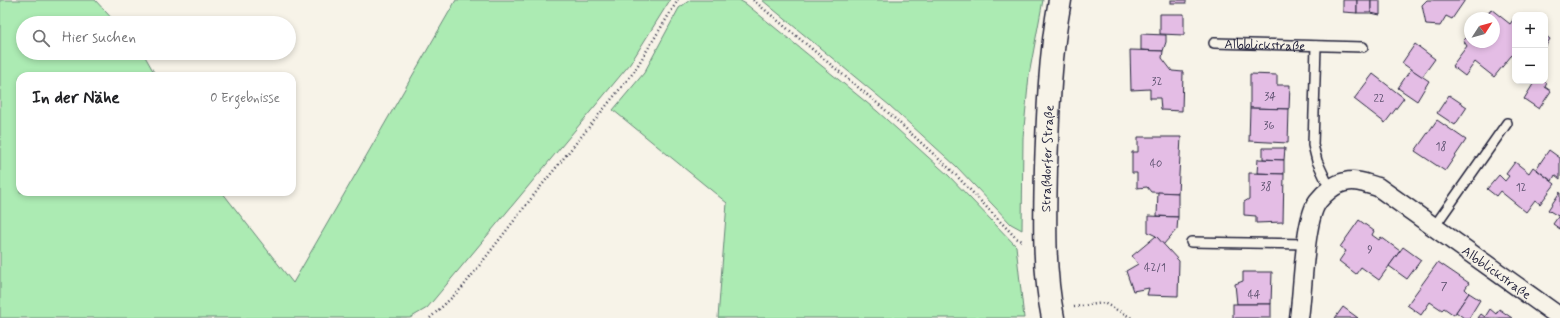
<!DOCTYPE html>
<html lang="de">
<head>
<meta charset="utf-8">
<style>
	body { margin:0; font-family:Mynerve,sans-serif; background:#f6f6f6; color:#202124 }
	.controls { position:absolute; right:12px; top:12px; display:grid; overflow:hidden; border-radius:8px; box-shadow:0 2px 6px #0003 }
	.controls button { width:36px; height:36px; display:grid; place-items:center; padding:0; border:0; border-bottom:1px solid #e0e0e0; background:#fff; color:#202124; font:20px sans-serif }
	.compass { position:absolute; left:1464px; top:12px; width:36px; height:36px; border-radius:50%; background:#fff; box-shadow:0 2px 6px #0003; rotate:54deg }
	.list { margin:0; padding:0; list-style:none }
	h2 { display:flex; justify-content:space-between; align-items:center; height:52px; margin:0; padding:0 16px; font-size:17px }
	h2 small { font-size:13px; font-weight:400; color:#757577 }
	.icon { flex:none; width:22px; height:22px; fill:none; stroke:currentColor; stroke-width:2; stroke-linecap:round; stroke-linejoin:round }
	.map { position:relative; flex:none; width:1560px; height:318px; overflow:hidden }
	.search { position:absolute; background:#fff; box-shadow:0 2px 6px #0003; left:16px; top:16px; width:280px; height:44px; display:flex; align-items:center; gap:10px; box-sizing:border-box; padding:0 14px; border-radius:22px; color:#757577; font-size:15px }
	.panel { position:absolute; background:#fff; box-shadow:0 2px 6px #0003; left:16px; top:72px; width:280px; height:124px; border-radius:12px }
	.map>svg:first-child { display:block }
	.green { fill:#acebb3; stroke:#678677 }
	.building { fill:#e4bde5; stroke:#22223b }
	.lines { fill:none; stroke-linecap:round; stroke-linejoin:round }
	.lane-casing { stroke:#22223b; stroke-width:12 }
	.street-casing { stroke:#22223b; stroke-width:21 }
	.secondary-casing { stroke:#22223b; stroke-width:25 }
	.path { stroke:#22223b; stroke-width:2.5; stroke-dasharray:1 3; stroke-linecap:butt }
	.lane { stroke:#f7f3e8; stroke-width:9 }
	.street { stroke:#f7f3e8; stroke-width:18 }
	.secondary { stroke:#f7f3e8; stroke-width:22 }
	.labels { text-anchor:middle; stroke-width:3; stroke-linejoin:round; paint-order:stroke }
	.number-label { font-size:11px; fill:#524966 }
	.street-label { font-size:13px; fill:#22223b; stroke:#f7f3e8 }
</style>
</head>
<body>
<div class="map">
<svg width="1560" height="318" viewBox="0 0 1560 318">
	<rect width="100%" height="100%" fill="#f7f3e8"/>
	<filter id="ink" filterUnits="userSpaceOnUse"><feTurbulence type="fractalNoise" baseFrequency=".025" numOctaves="2"/><feDisplacementMap in="SourceGraphic" scale="8" xChannelSelector="R" yChannelSelector="G"/><feConvolveMatrix kernelMatrix="1 2 1 2 8 2 1 2 1" color-interpolation-filters="sRGB"/></filter>
	<g filter="url(#ink)">
		<g class="green">
			<path d="M0 0H95L116 23H23V53H143L156 76H20V192H222L293 283 456 0H670L630 64 427 308 410 318H0Z"/>
			<path d="M690 0H739L746 4 877 111 948 175 1016 246 1024 318H718L727 203 613 110 644 73 679 8Z"/>
			<path d="M762 0H1043L1029 75 1023 138 1022 230 1011 224 956 166 889 105Z"/>
		</g>
		<g class="building">
			<rect x="1171" y="0" width="15" height="3"/>
			<path d="M1343 0H1357V13L1343 12Z"/>
			<rect x="1357" y="0" width="14" height="13"/>
			<path d="M1371 0H1380V15L1371 13Z"/>
			<path d="M1427 0H1465L1452 19 1446 16 1440 26 1426 25 1422 5Z"/>
			<path d="M1491 9 1510 24 1515 17V53L1511 56 1494 77 1475 62 1465 76 1452 66 1467 46 1463 40 1468 37 1470 36V42H1494V18H1485Z"/>
			<path d="M1160 14H1184V35L1160 34Z"/>
			<path d="M1141 34 1166 35V42L1163 51 1141 50Z"/>
			<path d="M1545 35 1550 39 1545 47Z"/>
			<path d="M1415 44 1435 59 1422 77 1402 63Z"/>
			<path d="M1130 50 1163 51 1162 58 1172 71 1183 72 1182 111 1161 110 1160 98H1150V89L1131 90Z"/>
			<path d="M1411 69 1429 81 1417 101 1398 88Z"/>
			<path d="M1250 74 1277 75V85H1290L1289 109 1250 108Z"/>
			<path d="M1373 74 1404 98 1385 123 1354 99Z"/>
			<path d="M1535 81H1544L1547 83 1545 87 1551 91 1539 109 1524 99Z"/>
			<path d="M1449 95 1467 107 1455 125 1437 113Z"/>
			<path d="M1250 108 1289 109 1288 143 1249 141Z"/>
			<path d="M1437 120 1466 140 1445 171 1415 151Z"/>
			<path d="M1138 137H1181L1178 193 1151 192 1147 187 1137 188V173H1132V152H1138Z"/>
			<path d="M1263 148H1285L1284 160 1263 159Z"/>
			<path d="M1549 150 1560 158V179L1555 175 1552 181 1536 169Z"/>
			<path d="M1258 159 1284 160V174L1257 173Z"/>
			<path d="M1515 162 1529 173 1533 167 1555 184 1540 204 1535 200 1526 212 1500 191 1496 196 1487 189 1499 175 1505 181 1509 176 1506 174Z"/>
			<path d="M1249 173 1284 174 1283 222 1256 223V216L1244 215V202L1249 199Z"/>
			<path d="M1158 192 1178 193V217L1157 216Z"/>
			<path d="M1560 192V214L1558 216 1548 210Z"/>
			<path d="M1560 214V229L1553 224Z"/>
			<path d="M1148 216 1178 217 1177 229 1163 245 1156 236 1148 232Z"/>
			<path d="M1359 220 1374 231 1372 235 1379 240 1381 237 1400 251 1379 280 1361 267 1356 274 1339 261 1346 251 1340 247Z"/>
			<path d="M1156 236 1179 261 1178 296 1147 295 1149 288 1133 291 1126 271 1138 264 1132 256Z"/>
			<path d="M1403 247 1421 260 1407 279 1389 266Z"/>
			<path d="M1438 262 1469 283 1465 289 1469 293 1454 315 1444 308 1442 310 1430 302 1421 315 1407 305Z"/>
			<path d="M1243 272H1272L1271 304H1237L1235 284 1243 281Z"/>
			<path d="M1469 293 1480 300 1469 318H1464L1456 312Z"/>
			<rect x="1233" y="304" width="38" height="14"/>
			<path d="M1343 307 1358 318H1335Z"/>
			<path d="M1490 309 1496 314 1499 309 1512 318H1478L1481 314 1485 317Z"/>
		</g>
		<g class="lines">
			<defs>
				<g id="lane">
					<path id="s1" d="M1214 43 1363 47"/>
					<path d="M1316 46 1313 145 1317 161 1330 189"/>
					<path d="M1434 227 1507 123"/>
					<path d="M1191 242 1307 244"/>
				</g>
				<g id="street">
					<path id="s2" d="M1299 318C1303 292 1304 219 1318 201 1324 193 1335 184 1345 182 1357 179 1367 184 1378 187L1560 317"/>
				</g>
				<g id="secondary">
					<path id="s3" d="M1053 318C1043 269 1045 217 1046 167 1048 112 1050 54 1060 0"/>
				</g>
			</defs>
			<use href="#lane" class="lane-casing"/>
			<use href="#street" class="street-casing"/>
			<use href="#secondary" class="secondary-casing"/>
			<g class="path">
				<path d="M753 0 883 108 952 171 1016 238 1022 241"/>
				<path d="M1074 307 1104 303 1132 318"/>
				<path d="M430 318 462 288 537 191 633 73 678 0"/>
			</g>
			<use href="#lane" class="lane"/>
			<use href="#street" class="street"/>
			<use href="#secondary" class="secondary"/>
		</g>
	</g>
	<g class="labels">
		<g class="number-label">
			<text x="1157" y="85">32</text>
			<text x="1270" y="100">34</text>
			<text x="1379" y="102">22</text>
			<text x="1269" y="129">36</text>
			<text x="1441" y="150">18</text>
			<text x="1156" y="167">40</text>
			<text x="1266" y="190">38</text>
			<text x="1521" y="191">12</text>
			<text x="1370" y="253">9</text>
			<text x="1155" y="271">42/1</text>
			<text x="1444" y="290">7</text>
			<text x="1254" y="298">44</text>
		</g>
		<g class="street-label">
			<text dy="5" stroke="none"><textPath href="#s1" startOffset="51">Albblickstraße</textPath></text>
			<text dy="5" stroke="none"><textPath href="#s3" startOffset="160">Straßdorfer Straße</textPath></text>
			<text dy="5" stroke="none"><textPath href="#s2" startOffset="333">Albblickstraße</textPath></text>
		</g>
	</g>
</svg>
<div class="controls">
<button>+</button>
<button>−</button>
</div>
<svg class="compass" viewBox="-18 -18 36 36"><path d="M0-13l5 13h-10z" fill="#e53935"/><path d="M0 13l5-13h-10z" fill="#757577"/></svg>
<div class="search"><svg class="icon" aria-label="search" viewBox="0 0 24 24"><circle cx="10" cy="10" r="6"/><path d="M15 15l6 6"/></svg>Hier suchen</div>
<section class="panel">
<h2>In der Nähe<small>0 Ergebnisse</small></h2>
<ul class="list">
</ul>
</section>
</div>
</body>
</html>
